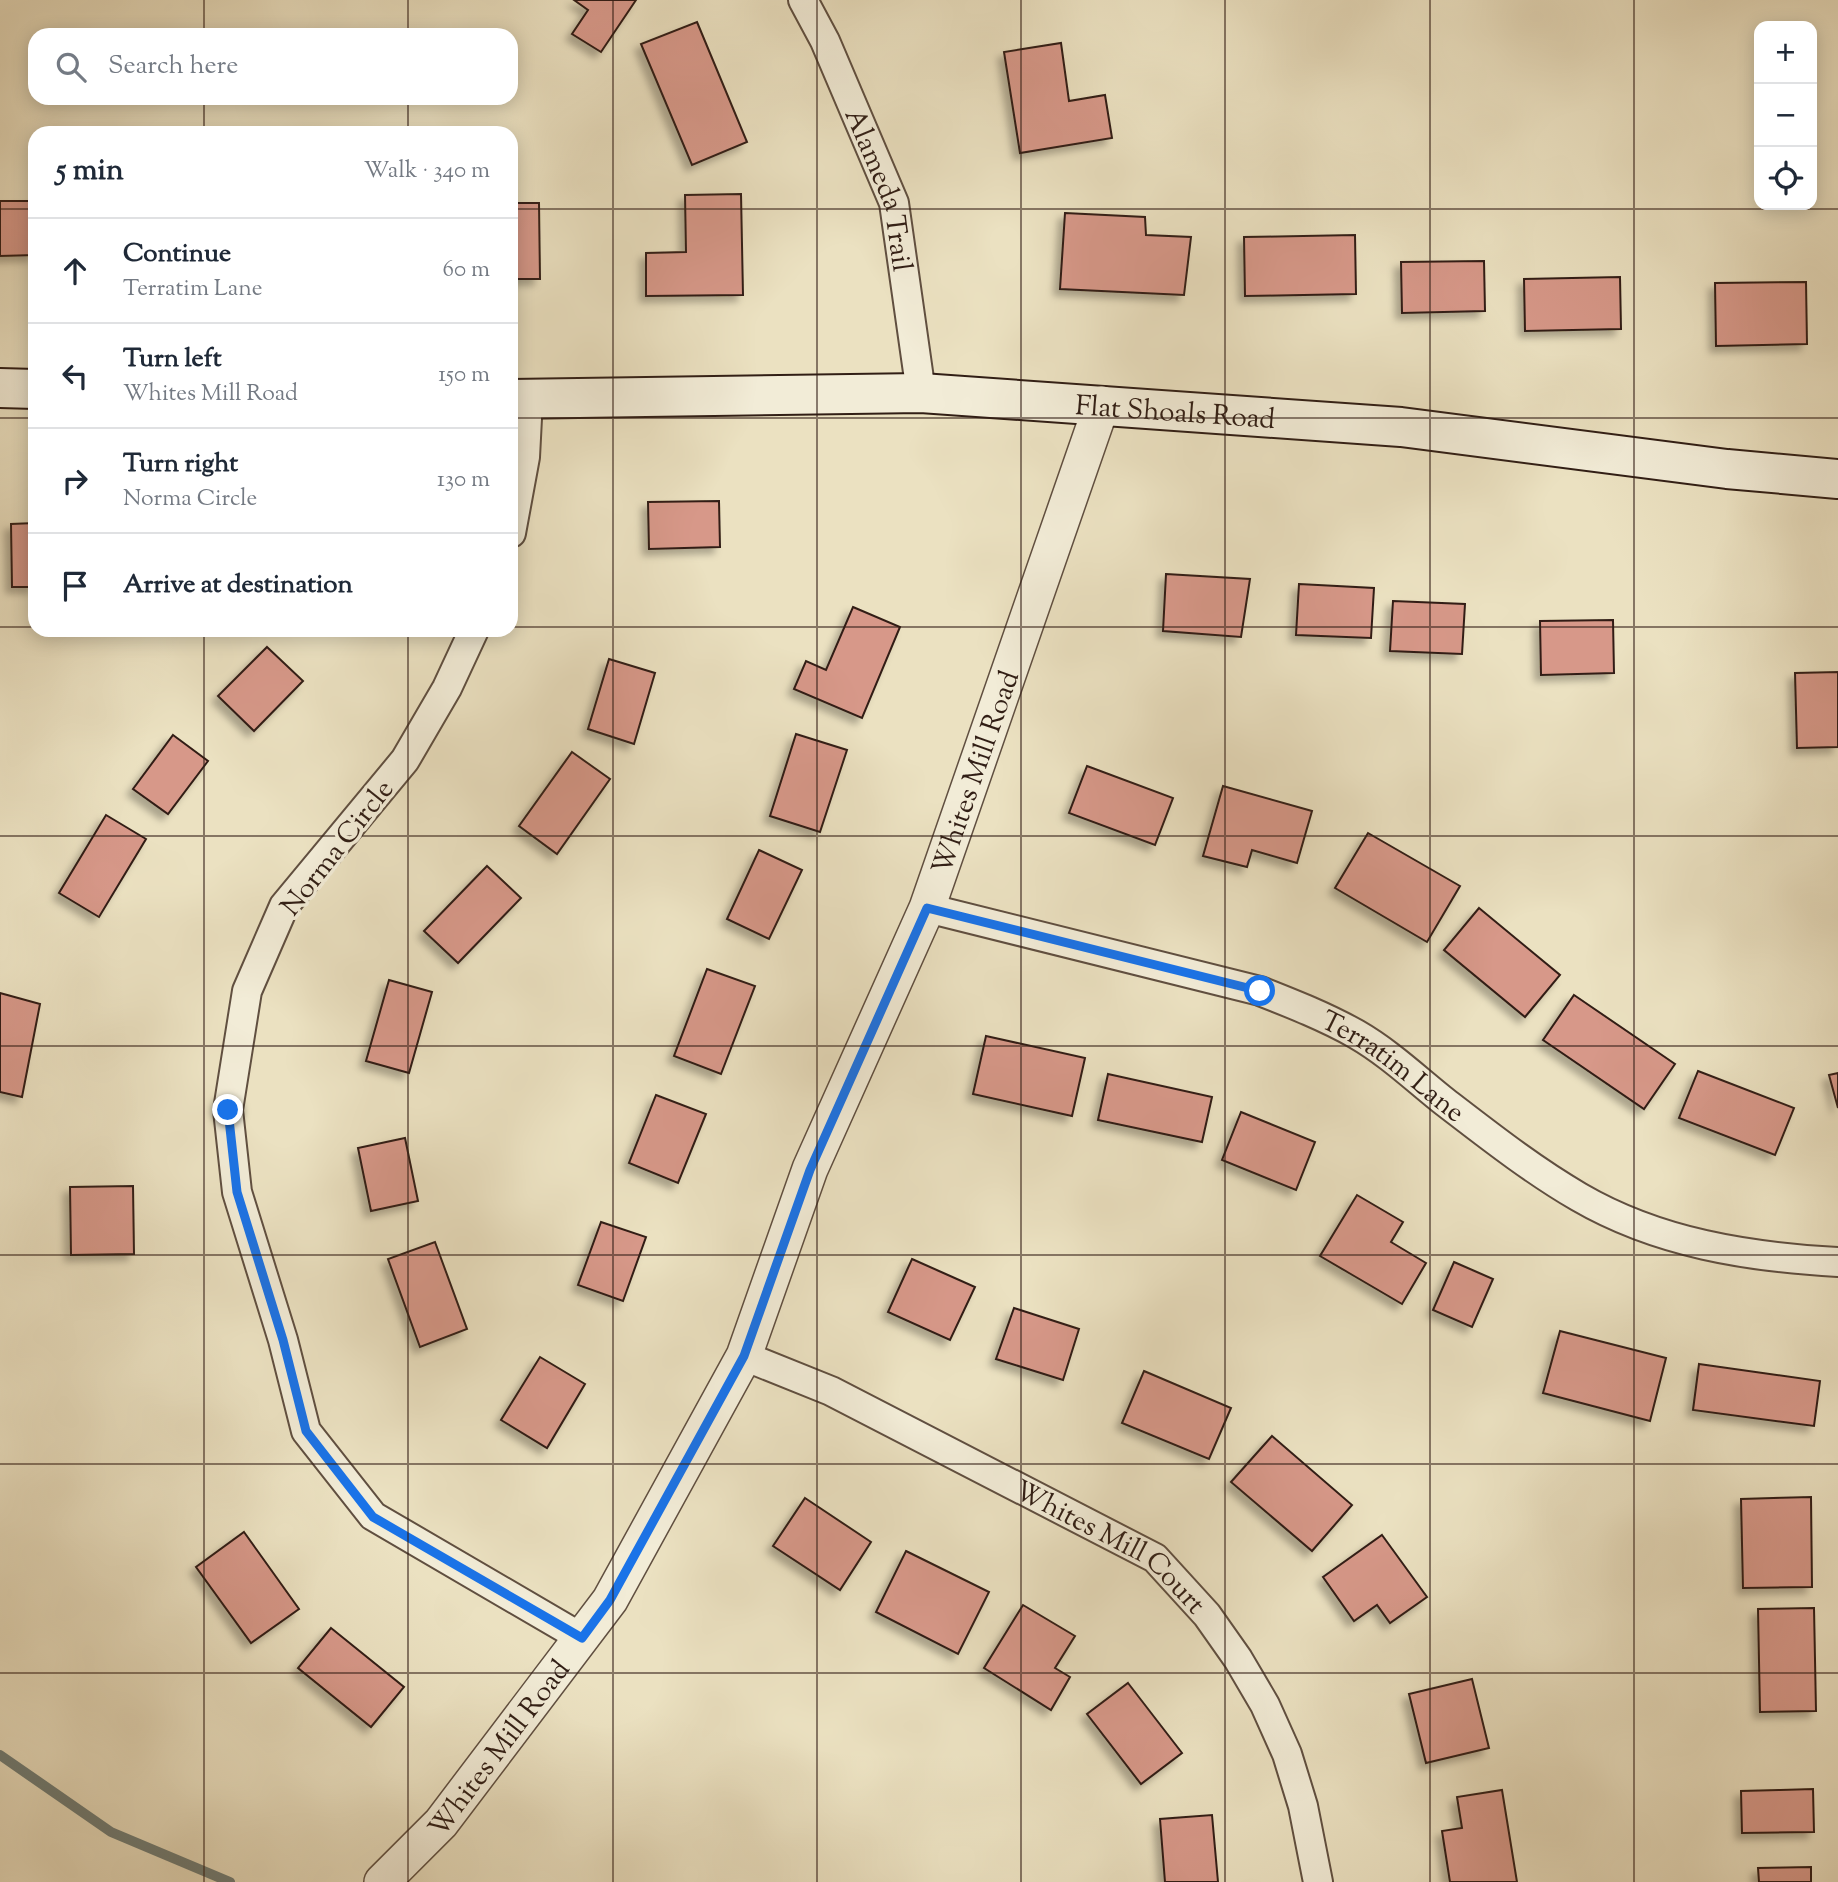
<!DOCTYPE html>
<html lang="en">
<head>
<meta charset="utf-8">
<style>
	body { margin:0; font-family:"Sorts Mill Goudy",serif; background:#f6f6f7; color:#1f2937 }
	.controls { position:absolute; right:21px; top:21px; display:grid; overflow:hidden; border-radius:14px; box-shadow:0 4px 18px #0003 }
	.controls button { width:63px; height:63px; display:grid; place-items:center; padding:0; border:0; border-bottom:2px solid #e0e1e3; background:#fff; color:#1f2937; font:35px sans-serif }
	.stop { position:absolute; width:21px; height:21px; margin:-16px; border:5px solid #1a73e8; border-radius:50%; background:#fff }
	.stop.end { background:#1a73e8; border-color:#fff; box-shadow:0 2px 7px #0008 }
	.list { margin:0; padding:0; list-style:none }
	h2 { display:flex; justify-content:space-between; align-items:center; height:91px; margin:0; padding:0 28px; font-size:30px }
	h2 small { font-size:23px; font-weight:400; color:#747a83 }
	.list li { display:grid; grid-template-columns:46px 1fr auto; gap:21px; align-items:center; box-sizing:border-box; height:105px; padding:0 28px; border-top:2px solid #e0e1e3 }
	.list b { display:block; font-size:26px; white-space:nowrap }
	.list p { margin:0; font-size:23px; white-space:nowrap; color:#747a83 }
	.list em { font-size:23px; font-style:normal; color:#747a83 }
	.icon { flex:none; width:38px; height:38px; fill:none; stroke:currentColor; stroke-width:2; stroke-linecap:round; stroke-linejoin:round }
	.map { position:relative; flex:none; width:1838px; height:1882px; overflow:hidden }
	.search { position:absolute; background:#fff; box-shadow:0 4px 18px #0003; left:28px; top:28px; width:490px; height:77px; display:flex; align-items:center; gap:18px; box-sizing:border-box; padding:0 24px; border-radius:21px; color:#747a83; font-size:26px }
	.panel { position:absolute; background:#fff; box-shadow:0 4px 18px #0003; left:28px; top:126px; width:490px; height:511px; border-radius:21px }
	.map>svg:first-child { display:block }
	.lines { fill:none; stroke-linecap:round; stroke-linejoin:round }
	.stream { stroke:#6f7d77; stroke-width:10 }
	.building { fill:#d79889; stroke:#311e15; stroke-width:2; filter:url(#shadow) }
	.minor-casing { stroke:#604f40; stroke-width:32 }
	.tertiary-casing { stroke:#604f40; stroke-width:38 }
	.secondary-casing { stroke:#311e15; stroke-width:42 }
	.minor { stroke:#f2ecd7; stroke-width:28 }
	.tertiary { stroke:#f2ecd7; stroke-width:35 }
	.secondary { stroke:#f2ecd7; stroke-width:38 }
	.route { stroke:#1a73e8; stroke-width:9 }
	.grid { fill:none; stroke:#311e15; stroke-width:2; stroke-opacity:0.55 }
	.labels { text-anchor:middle; stroke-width:7; stroke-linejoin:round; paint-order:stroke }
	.street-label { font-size:28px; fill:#311e15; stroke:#f2ecd7 }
</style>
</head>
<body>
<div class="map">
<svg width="1838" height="1882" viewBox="0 0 1838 1882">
	<defs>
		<filter id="shadow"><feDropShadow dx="-6" dy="6" stdDeviation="3.5" flood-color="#0004"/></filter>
	</defs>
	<rect width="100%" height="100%" fill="#ebe1c1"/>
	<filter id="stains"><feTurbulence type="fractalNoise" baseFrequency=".00286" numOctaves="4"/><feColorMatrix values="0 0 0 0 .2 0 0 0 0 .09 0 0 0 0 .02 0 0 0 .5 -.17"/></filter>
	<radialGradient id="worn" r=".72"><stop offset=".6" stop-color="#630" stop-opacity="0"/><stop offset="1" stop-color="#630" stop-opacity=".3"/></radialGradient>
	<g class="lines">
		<path class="stream" d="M0 1755 111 1832 230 1882"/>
	</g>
	<g class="building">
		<path d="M574 0H636L601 52 572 34 588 10Z"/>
		<path d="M697 22 747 142 692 165 641 44Z"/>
		<path d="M1061 43 1069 101 1105 95 1112 138 1020 153 1004 52Z"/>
		<path d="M741 194 743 295 646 296V253L686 252 685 195Z"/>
		<path d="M0 201H35V255L0 256Z"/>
		<path d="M511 203H539L540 279H511Z"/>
		<path d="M1065 213 1145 217 1146 235 1191 237 1184 295 1060 289Z"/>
		<path d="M1355 235 1356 294 1245 296 1244 237Z"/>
		<path d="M1484 261 1485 311 1402 313 1401 262Z"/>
		<path d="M1620 277 1621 329 1525 331 1524 279Z"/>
		<path d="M1806 282 1807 344 1716 346 1715 283Z"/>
		<path d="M719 501 720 547 649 549 648 502Z"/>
		<path d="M35 523V587H12L11 524Z"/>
		<path d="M1166 574 1250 579 1241 637 1163 631Z"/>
		<path d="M1299 584 1374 588 1371 638 1296 635Z"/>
		<path d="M1393 601 1465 604 1462 654 1390 651Z"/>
		<path d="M853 607 900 627 862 718 794 689 806 661 826 670Z"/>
		<path d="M1613 620 1614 673 1541 675 1540 621Z"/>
		<path d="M267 647 303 681 254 731 218 696Z"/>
		<path d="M609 659 655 673 634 744 588 729Z"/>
		<path d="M1838 672V747L1797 748 1795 673Z"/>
		<path d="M796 734 847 750 820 832 770 816Z"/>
		<path d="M173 735 208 761 168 814 133 789Z"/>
		<path d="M572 752 610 779 557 854 519 826Z"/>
		<path d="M1087 766 1173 798 1155 845 1069 813Z"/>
		<path d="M1223 786 1312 811 1297 863 1252 850 1247 867 1203 856Z"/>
		<path d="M106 815 146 839 99 917 59 893Z"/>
		<path d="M1368 833 1460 886 1427 942 1335 888Z"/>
		<path d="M759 850 802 870 769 939 727 919Z"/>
		<path d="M487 866 521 898 458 963 424 931Z"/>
		<path d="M1479 908 1560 975 1525 1017 1444 950Z"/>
		<path d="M707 969 755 986 721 1074 674 1056Z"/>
		<path d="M389 980 432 992 409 1073 366 1061Z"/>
		<path d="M0 993 40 1004 22 1097 0 1092Z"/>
		<path d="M1574 995 1675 1064 1644 1109 1543 1040Z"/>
		<path d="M986 1036 1085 1058 1072 1116 973 1094Z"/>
		<path d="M1698 1071 1794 1108 1775 1155 1679 1118Z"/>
		<path d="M1838 1073V1108L1829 1075Z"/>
		<path d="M1108 1074 1212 1097 1202 1142 1098 1120Z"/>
		<path d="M656 1095 706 1114 678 1183 629 1163Z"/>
		<path d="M1241 1112 1315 1142 1296 1190 1222 1160Z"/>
		<path d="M405 1138 418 1201 371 1211 358 1148Z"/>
		<path d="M133 1186 134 1254 71 1255 70 1187Z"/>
		<path d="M1357 1195 1403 1222 1391 1242 1426 1263 1402 1304 1320 1256Z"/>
		<path d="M601 1222 646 1237 623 1301 578 1285Z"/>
		<path d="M435 1242 467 1329 420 1347 388 1259Z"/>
		<path d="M912 1259 975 1287 950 1340 888 1312Z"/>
		<path d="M1454 1262 1493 1279 1472 1327 1433 1310Z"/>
		<path d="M1014 1308 1079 1329 1063 1380 996 1359Z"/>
		<path d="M1560 1331 1666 1358 1650 1421 1543 1393Z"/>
		<path d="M540 1357 585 1384 547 1448 501 1420Z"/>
		<path d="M1699 1364 1820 1381 1814 1426 1693 1410Z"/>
		<path d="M1144 1371 1231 1408 1209 1459 1122 1423Z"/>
		<path d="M1272 1436 1352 1505 1312 1551 1231 1482Z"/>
		<path d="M1811 1497 1812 1587 1743 1588 1741 1499Z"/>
		<path d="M805 1498 871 1542 840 1590 773 1546Z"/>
		<path d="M244 1532 299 1609 251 1643 196 1567Z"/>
		<path d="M1382 1535 1427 1597 1390 1623 1377 1605 1354 1621 1323 1577Z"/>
		<path d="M906 1551 989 1592 958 1654 876 1612Z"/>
		<path d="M1023 1605 1075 1636 1055 1668 1070 1677 1051 1710 984 1668Z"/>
		<path d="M1814 1608 1816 1711 1760 1712 1758 1609Z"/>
		<path d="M331 1628 404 1687 371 1727 298 1668Z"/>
		<path d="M1472 1679 1489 1748 1426 1763 1409 1694Z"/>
		<path d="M1128 1683 1182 1753 1141 1784 1087 1714Z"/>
		<path d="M1813 1789 1814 1832 1742 1833 1741 1791Z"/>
		<path d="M1502 1790 1517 1882H1450L1442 1831 1462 1828 1457 1797Z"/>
		<path d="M1212 1815 1218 1882H1165L1160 1819Z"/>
		<path d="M1811 1867V1882H1759L1758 1868Z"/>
	</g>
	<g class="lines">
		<defs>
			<g id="minor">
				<path id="s1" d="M803 0 825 41 894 203 921 393"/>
				<path d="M511 533 525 457 528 399"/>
				<path d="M474 630 447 688 405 760 284 906 247 991 228 1110 237 1192 283 1340 306 1431 373 1516 582 1638"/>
				<path id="s2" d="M927 908 1260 991C1293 1004 1326 1017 1356 1034 1389 1053 1416 1079 1445 1102 1488 1135 1531 1169 1579 1197 1658 1243 1748 1257 1838 1262"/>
				<path id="s3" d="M744 1356 831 1391 1155 1558 1207 1615 1238 1659 1265 1705 1287 1754 1303 1806 1318 1882"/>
			</g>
			<g id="tertiary">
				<path id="s4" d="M382 1882 441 1823 610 1600 744 1356 810 1169 927 908 1102 404"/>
			</g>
			<g id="secondary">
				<path d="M0 388 35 389"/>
				<path id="s5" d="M511 399 921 393 1401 427 1727 469 1838 479"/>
			</g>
		</defs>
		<use href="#minor" class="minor-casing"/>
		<use href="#tertiary" class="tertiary-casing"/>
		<use href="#secondary" class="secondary-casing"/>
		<use href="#minor" class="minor"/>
		<use href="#tertiary" class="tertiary"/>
		<use href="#secondary" class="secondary"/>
	</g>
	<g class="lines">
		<path class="route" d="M228 1110 237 1192 283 1340 306 1431 373 1517 582 1638 610 1600 744 1356 810 1170 927 908 1260 991"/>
	</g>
	<path class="grid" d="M204 0V35M408 0V35M613 0V1882M817 0V1882M1021 0V1882M1225 0V1882M1430 0V1882M1634 0V1882M204 98V133M408 98V133M0 209H35M511 209H1838M0 418H35M511 418H1838M0 627H35M511 627H1838M204 630V1882M408 630V1882M0 836H1838M0 1046H1838M0 1255H1838M0 1464H1838M0 1673H1838"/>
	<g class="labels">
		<g class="street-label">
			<text dy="10" stroke="none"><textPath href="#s1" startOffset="206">Alameda Trail</textPath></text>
			<text dy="10" stroke="none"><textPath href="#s5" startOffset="665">Flat Shoals Road</textPath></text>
			<text dy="10" stroke="none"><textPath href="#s4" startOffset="1270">Whites Mill Road</textPath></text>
			<text transform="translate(336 847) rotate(-52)" y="10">Norma Circle</text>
			<text dy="10" stroke="none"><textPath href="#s2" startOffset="497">Terratim Lane</textPath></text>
			<text dy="10" stroke="none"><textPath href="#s3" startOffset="415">Whites Mill Court</textPath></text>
			<text dy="10" stroke="none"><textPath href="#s4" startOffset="178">Whites Mill Road</textPath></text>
		</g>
	</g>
	<rect width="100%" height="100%" filter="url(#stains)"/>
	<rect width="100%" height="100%" fill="url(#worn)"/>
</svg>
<div class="controls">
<button>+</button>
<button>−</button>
<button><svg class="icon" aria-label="locate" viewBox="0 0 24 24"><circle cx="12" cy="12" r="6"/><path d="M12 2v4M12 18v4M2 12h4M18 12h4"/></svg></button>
</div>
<div class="stop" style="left:1260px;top:991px"></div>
<div class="stop end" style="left:228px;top:1110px"></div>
<div class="search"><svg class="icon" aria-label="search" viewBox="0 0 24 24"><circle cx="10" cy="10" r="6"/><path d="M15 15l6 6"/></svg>Search here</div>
<section class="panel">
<h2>5 min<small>Walk · 340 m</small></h2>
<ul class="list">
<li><svg class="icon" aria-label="ahead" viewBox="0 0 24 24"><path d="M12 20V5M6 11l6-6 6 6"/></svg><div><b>Continue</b><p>Terratim Lane</p></div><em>60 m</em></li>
<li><svg class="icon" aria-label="left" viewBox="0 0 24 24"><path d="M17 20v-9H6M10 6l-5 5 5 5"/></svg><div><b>Turn left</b><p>Whites Mill Road</p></div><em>150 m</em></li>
<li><svg class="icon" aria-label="right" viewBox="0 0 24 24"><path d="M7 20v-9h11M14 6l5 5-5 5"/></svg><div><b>Turn right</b><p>Norma Circle</p></div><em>130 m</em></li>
<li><svg class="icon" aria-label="arrive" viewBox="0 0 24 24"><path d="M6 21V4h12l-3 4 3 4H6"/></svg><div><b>Arrive at destination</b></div></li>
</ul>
</section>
</div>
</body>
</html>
